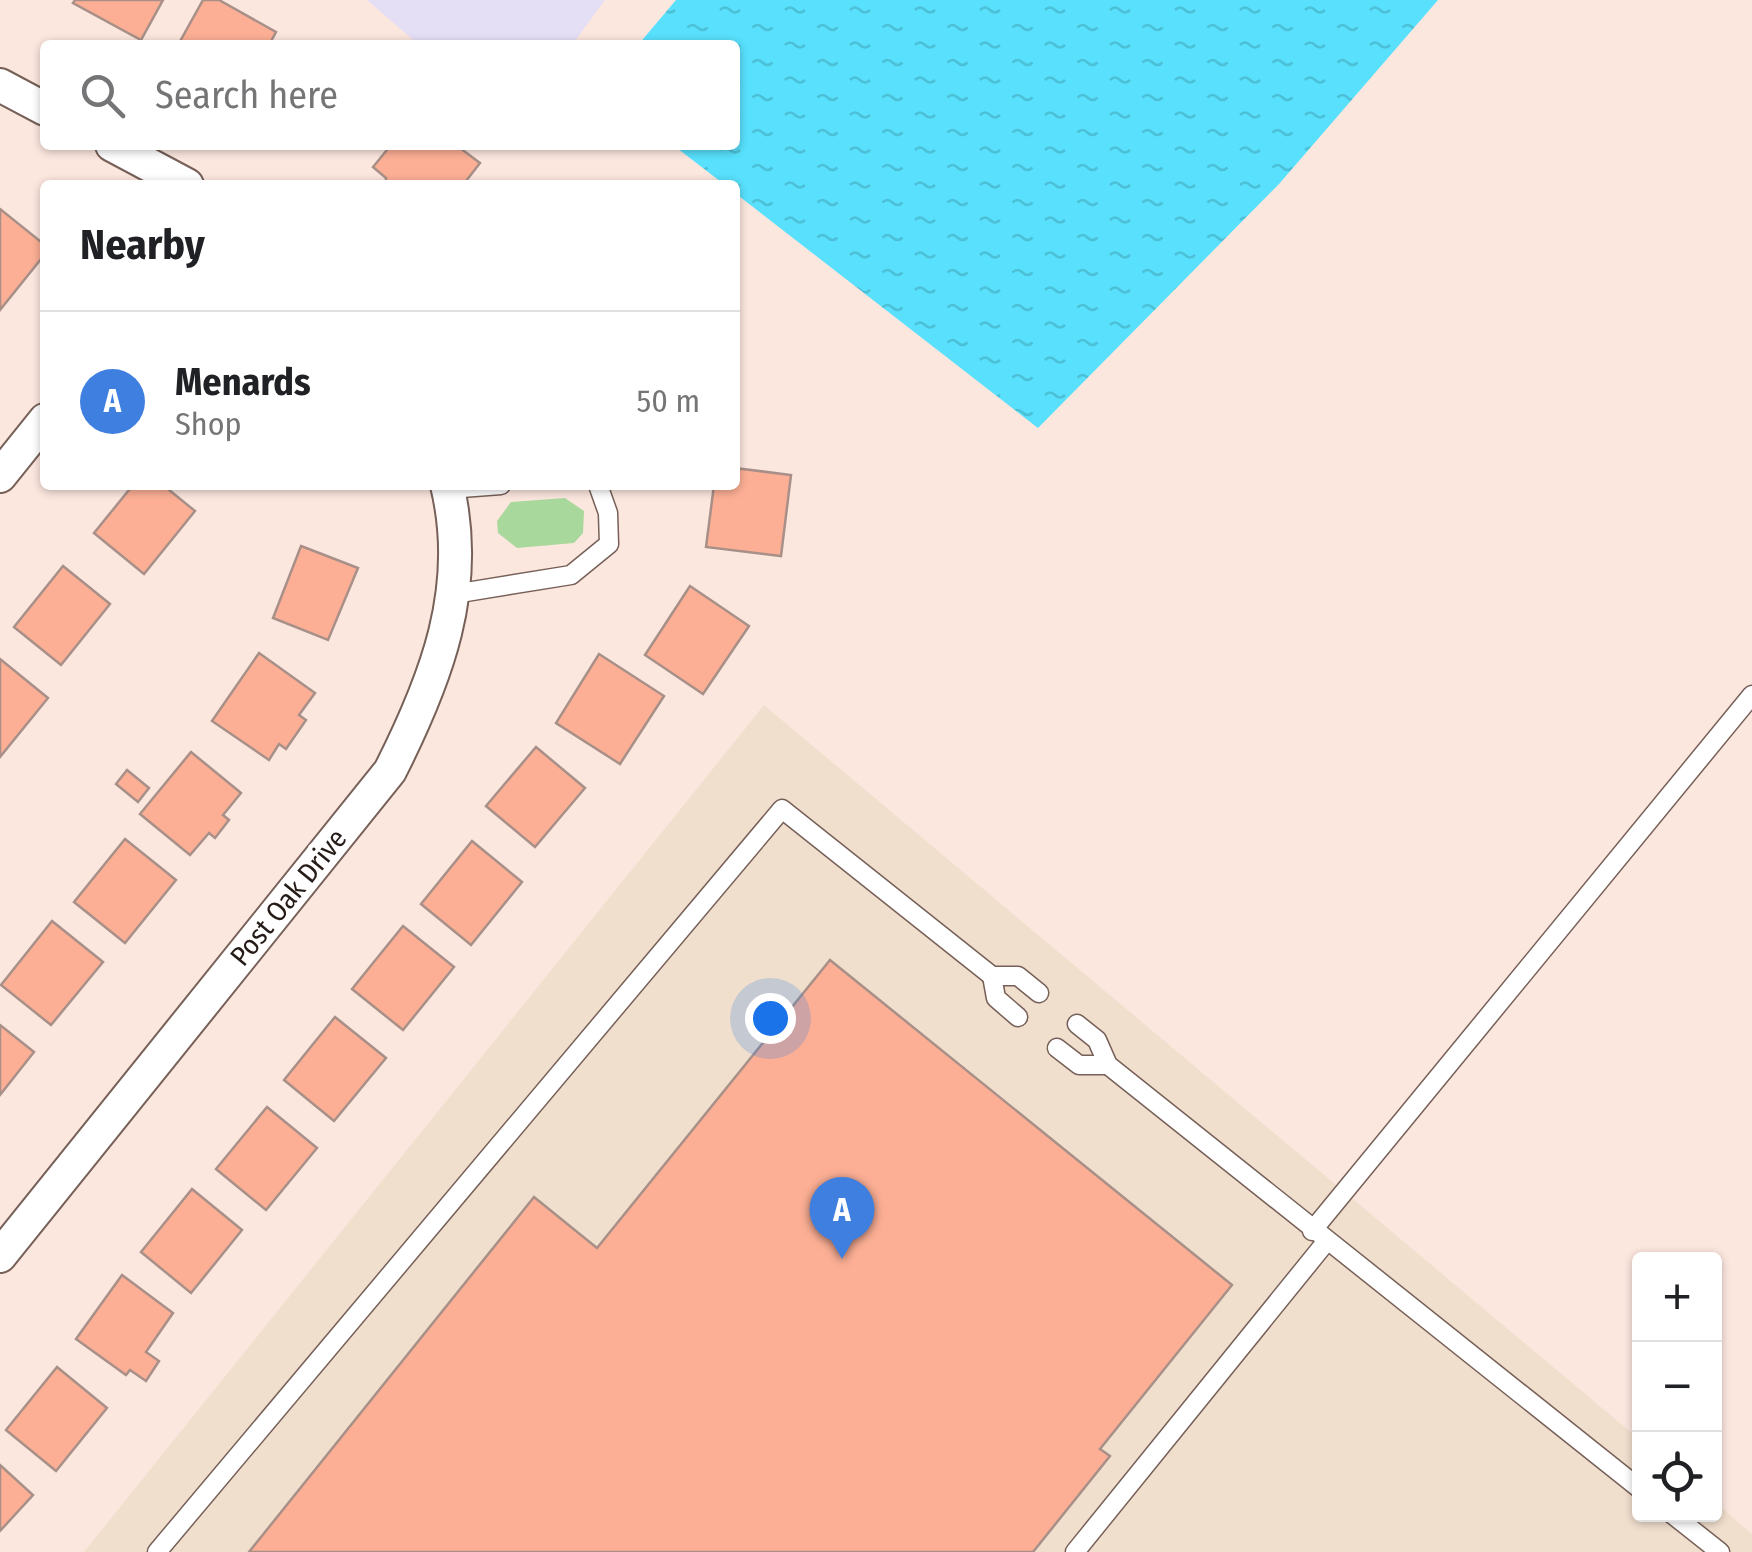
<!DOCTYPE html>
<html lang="en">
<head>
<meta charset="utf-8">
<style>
	body { margin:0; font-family:"Fira Sans Condensed",sans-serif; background:#f6f6f6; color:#202124 }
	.controls { position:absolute; right:30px; bottom:30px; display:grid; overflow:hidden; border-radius:10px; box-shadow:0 2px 8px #0004 }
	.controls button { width:90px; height:90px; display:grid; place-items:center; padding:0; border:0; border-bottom:2px solid #e0e0e0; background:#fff; color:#202124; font:50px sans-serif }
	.you { position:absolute; left:770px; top:1018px; width:35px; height:35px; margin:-25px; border:8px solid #fff; border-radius:50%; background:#1a73e8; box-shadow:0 0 0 15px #1a73e833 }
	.badge { display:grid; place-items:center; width:65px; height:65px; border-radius:50%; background:#a7692f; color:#fff; font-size:32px; font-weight:700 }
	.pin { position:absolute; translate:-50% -82px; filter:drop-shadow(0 2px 5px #0008) }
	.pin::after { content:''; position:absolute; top:52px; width:35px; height:30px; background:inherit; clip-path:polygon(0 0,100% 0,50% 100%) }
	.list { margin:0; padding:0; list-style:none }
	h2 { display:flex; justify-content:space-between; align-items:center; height:130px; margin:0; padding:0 40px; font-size:42px }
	h2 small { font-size:32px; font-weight:400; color:#757577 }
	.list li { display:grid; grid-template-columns:65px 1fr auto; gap:30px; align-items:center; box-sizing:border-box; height:180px; padding:0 40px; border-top:2px solid #e0e0e0 }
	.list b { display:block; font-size:38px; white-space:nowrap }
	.list p { margin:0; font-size:32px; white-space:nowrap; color:#757577 }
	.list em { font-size:32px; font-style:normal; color:#757577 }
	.icon { flex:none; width:55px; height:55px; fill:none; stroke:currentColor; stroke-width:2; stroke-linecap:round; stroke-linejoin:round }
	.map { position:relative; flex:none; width:1752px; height:1552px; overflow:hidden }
	.search { position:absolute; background:#fff; box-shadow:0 2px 8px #0004; left:40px; top:40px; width:700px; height:110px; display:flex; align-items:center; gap:25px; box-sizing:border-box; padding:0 35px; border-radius:10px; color:#757577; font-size:38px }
	.panel { position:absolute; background:#fff; box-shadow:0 2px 8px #0004; left:40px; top:180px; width:700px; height:310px; border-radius:10px }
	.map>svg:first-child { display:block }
	.commercial { fill:#f1dfce }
	.industrial { fill:#e4dff5 }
	.green { fill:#a9d89c }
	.water { fill:url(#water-ripples) }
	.building { fill:#fcaf95; stroke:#a89088; stroke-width:2.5 }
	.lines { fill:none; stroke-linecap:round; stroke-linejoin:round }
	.service-casing { stroke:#766058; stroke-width:21 }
	.minor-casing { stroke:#766058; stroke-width:36 }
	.service { stroke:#fff; stroke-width:18 }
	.minor { stroke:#fff; stroke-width:32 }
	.labels { text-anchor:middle; stroke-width:9; stroke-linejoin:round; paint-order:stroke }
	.street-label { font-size:28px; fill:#251c18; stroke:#fff }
</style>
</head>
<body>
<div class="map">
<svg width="1752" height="1552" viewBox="0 0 1752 1552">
	<defs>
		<pattern id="water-ripples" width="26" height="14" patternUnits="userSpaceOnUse" patternTransform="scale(2.5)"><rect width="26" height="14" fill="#58e0fc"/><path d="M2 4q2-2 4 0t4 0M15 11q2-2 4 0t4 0" fill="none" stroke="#4cc0d7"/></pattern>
	</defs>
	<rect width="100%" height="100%" fill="#fce7df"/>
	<path class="commercial" d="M764 705 1639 1439 1640 1514H1714L1715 1502 1752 1534V1552H84Z"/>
	<path class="industrial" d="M367 0H605L572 45H419Z"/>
	<path class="green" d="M565 498 584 511 583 533 574 543 517 548 498 533 497 521 511 502Z"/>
	<path class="water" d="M676 0H1438L1279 184 1038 428 735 193V185H725L673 145H735V45H638Z"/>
	<g class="building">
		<path d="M75 0H163L141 40 73 3Z"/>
		<path d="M203 0H219L276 32 269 45H178Z"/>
		<path d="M391 145H456L480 163 463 185H386V178L373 167Z"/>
		<path d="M0 209 45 245V254L0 310Z"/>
		<path d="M735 468 791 475 781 556 706 547 714 485H735Z"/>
		<path d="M133 485H163L195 511 144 574 94 533Z"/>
		<path d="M301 546 358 568 328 640 273 618Z"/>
		<path d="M63 566 110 604 61 665 14 627Z"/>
		<path d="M690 586 749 626 703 694 645 655Z"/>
		<path d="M259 653 315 693 299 715 306 720 286 749 279 744 269 760 212 721Z"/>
		<path d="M599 654 664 696 620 764 556 723Z"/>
		<path d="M0 659 48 698 0 757Z"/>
		<path d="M536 747 585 788 535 847 486 806Z"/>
		<path d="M191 752 241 793 223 815 229 820 215 838 209 833 190 855 140 814Z"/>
		<path d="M127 770 149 788 138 802 116 784Z"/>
		<path d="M125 839 176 880 125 943 74 902Z"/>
		<path d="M472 841 522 882 471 945 421 904Z"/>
		<path d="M52 921 103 962 51 1025 1 985Z"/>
		<path d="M403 926 454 967 403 1030 352 989Z"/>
		<path d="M830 960 1232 1285 1100 1449 1110 1456 1033 1552H249L534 1197 597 1248Z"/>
		<path d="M335 1017 386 1058 334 1121 284 1080Z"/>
		<path d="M0 1025 34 1052 0 1095Z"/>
		<path d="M267 1107 317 1148 266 1210 216 1169Z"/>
		<path d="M192 1189 242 1230 191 1293 141 1252Z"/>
		<path d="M122 1275 173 1313 146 1352 159 1361 146 1381 130 1370 126 1375 76 1339Z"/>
		<path d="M57 1367 107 1408 56 1471 6 1430Z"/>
		<path d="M0 1465 33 1495 0 1531Z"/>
	</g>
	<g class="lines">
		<defs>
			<g id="service">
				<path d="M448 489 501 485"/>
				<path d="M454 594 571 575 609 544 608 513 598 485"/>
				<path d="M992 976 996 998 1018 1017"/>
				<path d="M1077 1024 1097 1040 1108 1065 1640 1489"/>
				<path d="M1057 1048 1079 1065H1108"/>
				<path d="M1312 1231 1752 695"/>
				<path d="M1672 1514 1720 1552"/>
				<path d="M157 1552 782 809 992 976H1018L1039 993"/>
				<path d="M1075 1552 1326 1242"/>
			</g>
			<g id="minor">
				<path d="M0 85 45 109"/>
				<path d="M112 145 187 185"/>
				<path d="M0 476 45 420"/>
				<path d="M0 1256 390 771C436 680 472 588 447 485"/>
			</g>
		</defs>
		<use href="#service" class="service-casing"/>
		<use href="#minor" class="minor-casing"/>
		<use href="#service" class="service"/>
		<use href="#minor" class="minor"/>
	</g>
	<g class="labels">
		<g class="street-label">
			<text transform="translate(288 897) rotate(-51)" y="10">Post Oak Drive</text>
		</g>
	</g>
</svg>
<div class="controls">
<button>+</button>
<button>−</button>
<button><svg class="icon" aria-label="locate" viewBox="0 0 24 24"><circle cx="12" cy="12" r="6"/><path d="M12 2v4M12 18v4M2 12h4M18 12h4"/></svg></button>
</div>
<div class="you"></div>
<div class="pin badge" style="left:842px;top:1259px;background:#3f7fe0">A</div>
<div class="search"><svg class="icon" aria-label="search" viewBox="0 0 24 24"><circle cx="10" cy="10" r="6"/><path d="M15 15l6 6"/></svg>Search here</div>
<section class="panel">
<h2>Nearby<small></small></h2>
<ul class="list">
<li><span class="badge" style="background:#3f7fe0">A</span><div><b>Menards</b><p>Shop</p></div><em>50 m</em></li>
</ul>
</section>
</div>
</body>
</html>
